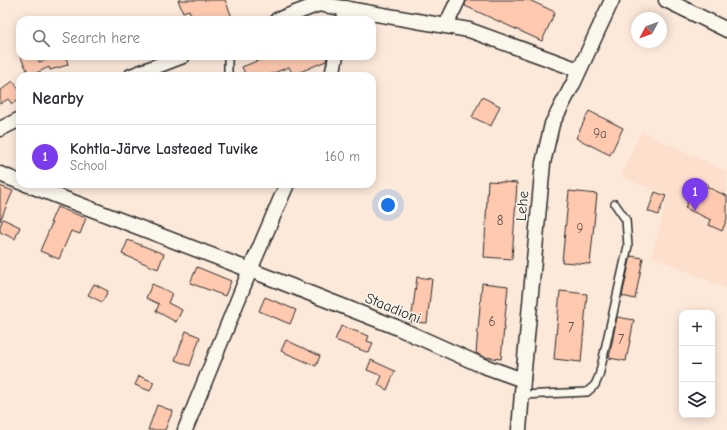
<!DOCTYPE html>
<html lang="en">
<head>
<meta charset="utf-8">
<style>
	body { margin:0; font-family:"Comic Neue",sans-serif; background:#f2f2f3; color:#2b2b33 }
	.controls { position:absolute; right:12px; bottom:12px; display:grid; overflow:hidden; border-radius:8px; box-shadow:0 2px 10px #0003 }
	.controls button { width:36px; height:36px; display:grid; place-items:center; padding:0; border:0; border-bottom:1px solid #e1e1e2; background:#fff; color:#2b2b33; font:20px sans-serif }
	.compass { position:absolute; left:631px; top:12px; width:36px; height:36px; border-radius:50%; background:#fff; box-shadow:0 2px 10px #0003; rotate:229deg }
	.you { position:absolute; left:388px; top:205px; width:14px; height:14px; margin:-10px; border:3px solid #fff; border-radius:50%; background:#1a73e8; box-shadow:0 0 0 6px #1a73e833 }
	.badge { display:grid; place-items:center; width:26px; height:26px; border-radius:50%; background:#7c3aed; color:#fff; font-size:13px; font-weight:700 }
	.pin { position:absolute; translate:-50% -33px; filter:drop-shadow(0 1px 2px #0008) }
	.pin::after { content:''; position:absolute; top:21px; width:14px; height:12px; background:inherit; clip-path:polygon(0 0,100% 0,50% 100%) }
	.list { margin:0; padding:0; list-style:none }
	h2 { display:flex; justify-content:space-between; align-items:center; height:52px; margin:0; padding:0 16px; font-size:17px }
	h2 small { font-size:13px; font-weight:400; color:#7c7c81 }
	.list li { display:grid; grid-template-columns:26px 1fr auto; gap:12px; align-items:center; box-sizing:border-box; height:64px; padding:0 16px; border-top:1px solid #e1e1e2 }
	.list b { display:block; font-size:15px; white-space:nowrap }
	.list p { margin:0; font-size:13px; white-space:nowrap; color:#7c7c81 }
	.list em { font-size:13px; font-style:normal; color:#7c7c81 }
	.icon { flex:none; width:22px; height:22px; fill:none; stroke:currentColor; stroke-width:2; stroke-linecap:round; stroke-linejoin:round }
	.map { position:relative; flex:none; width:727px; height:430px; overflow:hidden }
	.search { position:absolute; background:#fff; box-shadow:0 2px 10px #0003; left:16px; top:16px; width:360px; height:44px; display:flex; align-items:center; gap:10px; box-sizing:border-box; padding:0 14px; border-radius:12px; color:#7c7c81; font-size:15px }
	.panel { position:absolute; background:#fff; box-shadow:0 2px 10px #0003; left:16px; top:72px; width:360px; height:116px; border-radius:12px }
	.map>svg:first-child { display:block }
	.built { fill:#fddfcd }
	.building { fill:#ffc9b0; stroke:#2b2b2b }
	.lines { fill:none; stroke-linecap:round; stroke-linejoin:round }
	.lane-casing { stroke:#2b2b2b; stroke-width:10 }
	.street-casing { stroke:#2b2b2b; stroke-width:17 }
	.lane { stroke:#fbf7ec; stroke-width:7 }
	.street { stroke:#fbf7ec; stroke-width:14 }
	.labels { text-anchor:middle; stroke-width:3; stroke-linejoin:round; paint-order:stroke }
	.number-label { font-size:13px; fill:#60524c }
	.street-label { font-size:15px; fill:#2b2b2b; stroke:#fbf7ec }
</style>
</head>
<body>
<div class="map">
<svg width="727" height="430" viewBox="0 0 727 430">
	<rect width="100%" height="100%" fill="#fce9da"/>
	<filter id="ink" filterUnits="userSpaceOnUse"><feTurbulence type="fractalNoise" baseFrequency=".025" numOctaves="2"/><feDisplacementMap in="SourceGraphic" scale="8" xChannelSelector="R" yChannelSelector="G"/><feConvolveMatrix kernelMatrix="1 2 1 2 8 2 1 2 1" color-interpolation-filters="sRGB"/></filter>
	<g filter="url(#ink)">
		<path class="built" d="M641 131 727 172V289L652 256 668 195 621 177Z"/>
		<g class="building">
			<path d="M178 0H225L232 17 224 20H193L189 10 183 12Z"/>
			<path d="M466 0H529L555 12 542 41 465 6Z"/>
			<path d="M20 56H36L39 62 59 56H66L68 65 50 70 49 67 30 76Z"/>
			<path d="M261 56H327L326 61 293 75 289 67 266 76H246L242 67 262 59Z"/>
			<path d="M13 81 20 91V98L12 104 8 99 0 104V91Z"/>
			<path d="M482 97 500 106 491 126 472 117Z"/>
			<path d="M589 111 623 128 610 155 576 138Z"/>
			<path d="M697 180 708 184 707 187 727 196V219L722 231 709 225 711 220 685 208Z"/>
			<path d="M488 181 517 183 512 259 484 257Z"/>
			<path d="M0 186 13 191 0 221Z"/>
			<path d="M569 191 597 194 590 264 562 262Z"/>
			<path d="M655 192 666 196 658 215 648 211Z"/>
			<path d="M57 207 86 218 80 234 71 231 59 259 40 251 52 223H50Z"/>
			<path d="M3 219 20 227 15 239 0 232V226Z"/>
			<path d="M128 240 164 254 158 269 122 254Z"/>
			<path d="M631 256 643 258 635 299 622 296Z"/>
			<path d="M197 267 231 281 225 296 190 283Z"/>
			<path d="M417 277 432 279 427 323 411 322Z"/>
			<path d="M482 283 508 286 501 359 484 357 476 353Z"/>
			<path d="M94 284 108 291 102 302 88 295Z"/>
			<path d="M152 284 172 293 168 303 182 310 176 322 156 311 159 304 146 298Z"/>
			<path d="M560 291 587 294 581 362 554 359Z"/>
			<path d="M265 297 296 310 290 324 259 311Z"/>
			<path d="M617 317 634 320 626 361 609 358Z"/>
			<path d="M341 326 369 336 367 341 373 343 369 353 335 340Z"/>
			<path d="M186 331 200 337 190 366 175 360Z"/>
			<path d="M286 340 320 356 316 366 281 351Z"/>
			<path d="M371 360 395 371 387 390 378 385 382 376 367 370Z"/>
			<path d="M139 376 154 382 150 391 135 385Z"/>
			<path d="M157 405 173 411 169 420 165 430H148Z"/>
		</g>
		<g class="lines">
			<defs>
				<g id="lane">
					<path d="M228 76V60L229 56"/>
					<path d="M522 395 587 392 595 385 599 376 628 246 626 220 615 204"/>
				</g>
				<g id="street">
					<path d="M666 0 727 30"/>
					<path d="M319 4 469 30 579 70"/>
					<path d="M277 20 319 4 320 0"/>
					<path d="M344 20 346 8"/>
					<path d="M446 25 458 0"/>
					<path d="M131 76 183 56"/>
					<path d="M332 76 336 56"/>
					<path d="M0 129 20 119"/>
					<path d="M0 174 20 182"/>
					<path d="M26 184 250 270 185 430"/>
					<path d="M287 184 250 270 396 327 481 365 523 380"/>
					<path d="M519 430 523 380 543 163 552 124 574 82 612 0"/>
				</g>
			</defs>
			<use href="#lane" class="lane-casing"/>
			<use href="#street" class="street-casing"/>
			<use href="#lane" class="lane"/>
			<use href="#street" class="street"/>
		</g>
	</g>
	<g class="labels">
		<g class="number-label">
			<text x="600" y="138">9a</text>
			<text x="500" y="225">8</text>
			<text x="580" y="233">9</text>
			<text x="492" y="326">6</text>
			<text x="571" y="332">7</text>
			<text x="621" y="344">7</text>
		</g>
		<g class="street-label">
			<text transform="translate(522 206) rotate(-85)" y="5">Lehe</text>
			<text transform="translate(393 308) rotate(22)" y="5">Staadioni</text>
		</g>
	</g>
</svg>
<div class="controls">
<button>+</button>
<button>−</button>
<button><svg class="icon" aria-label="layers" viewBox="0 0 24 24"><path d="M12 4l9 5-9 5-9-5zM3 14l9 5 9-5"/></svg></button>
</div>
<svg class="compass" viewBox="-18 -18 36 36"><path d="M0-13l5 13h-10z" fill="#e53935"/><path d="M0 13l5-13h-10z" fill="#7c7c81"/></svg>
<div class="you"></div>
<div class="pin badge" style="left:695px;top:211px">1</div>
<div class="search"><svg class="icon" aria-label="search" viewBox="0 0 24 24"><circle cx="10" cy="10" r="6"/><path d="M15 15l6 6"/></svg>Search here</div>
<section class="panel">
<h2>Nearby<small></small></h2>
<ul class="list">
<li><span class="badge">1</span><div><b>Kohtla-Järve Lasteaed Tuvike</b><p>School</p></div><em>160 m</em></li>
</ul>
</section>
</div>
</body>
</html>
